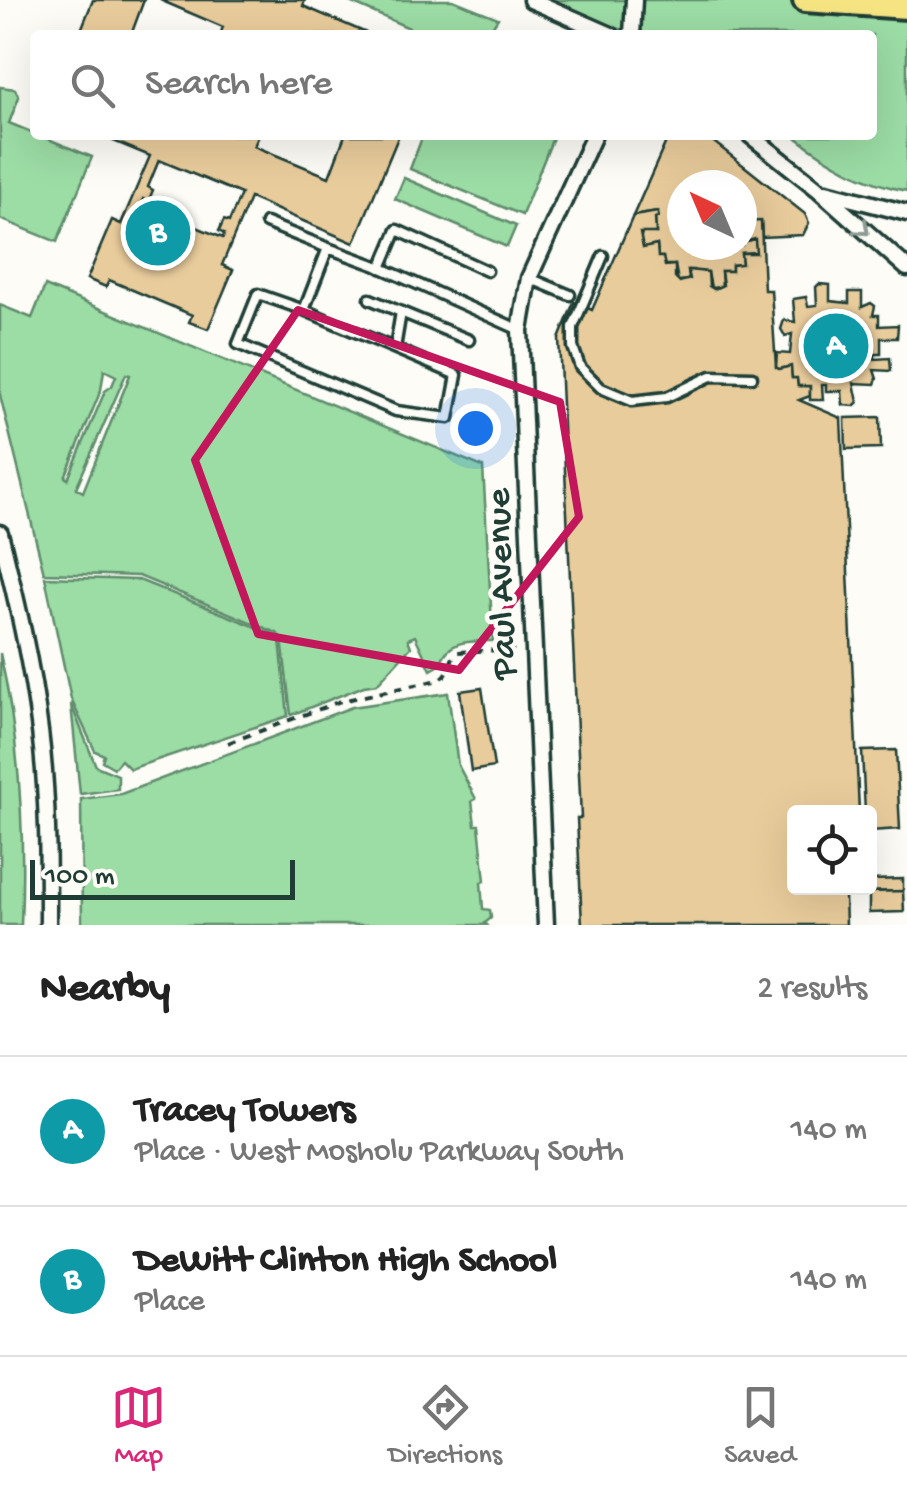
<!DOCTYPE html>
<html lang="en">
<head>
<meta charset="utf-8">
<style>
	body { margin:0; font-family:"Gochi Hand",sans-serif; background:#f6f6f6; color:#222 }
	.controls { position:absolute; right:30px; bottom:30px; display:grid; overflow:hidden; border-radius:10px; box-shadow:0 10px 40px #0002 }
	.controls button { width:90px; height:90px; display:grid; place-items:center; padding:0; border:0; border-bottom:2px solid #e0e0e0; background:#fff; color:#222; font:50px sans-serif }
	.compass { position:absolute; left:667px; top:170px; width:90px; height:90px; border-radius:50%; background:#fff; box-shadow:0 10px 40px #0002; rotate:316deg }
	.scale { position:absolute; left:30px; bottom:25px; width:265px; box-sizing:border-box; padding-left:10px; border:5px solid #1f3d34; border-top:0; font-size:28px; line-height:35px; white-space:nowrap; color:#1f3d34; -webkit-text-stroke:8px #fdfcf7; paint-order:stroke }
	.you { position:absolute; left:475px; top:428px; width:35px; height:35px; margin:-25px; border:8px solid #fff; border-radius:50%; background:#1a73e8; box-shadow:0 0 0 15px #1a73e833 }
	.badge { display:grid; place-items:center; width:65px; height:65px; border-radius:50%; background:#db2777; color:#fff; font-size:32px; font-weight:700 }
	.pin { position:absolute; translate:-50% -50%; border:5px solid #fff; box-shadow:0 2px 10px #0006 }
	.list { margin:0; padding:0; list-style:none }
	h2 { display:flex; justify-content:space-between; align-items:center; height:130px; margin:0; padding:0 40px; font-size:42px }
	h2 small { font-size:32px; font-weight:400; color:#767676 }
	.list li { display:grid; grid-template-columns:65px 1fr auto; gap:30px; align-items:center; box-sizing:border-box; height:150px; padding:0 40px; border-top:2px solid #e0e0e0 }
	.list b { display:block; font-size:38px; white-space:nowrap }
	.list p { margin:0; font-size:32px; white-space:nowrap; color:#767676 }
	.list em { font-size:32px; font-style:normal; color:#767676 }
	.icon { flex:none; width:55px; height:55px; fill:none; stroke:currentColor; stroke-width:2; stroke-linecap:round; stroke-linejoin:round }
	.map { position:relative; flex:none; width:907px; height:925px; overflow:hidden }
	.search { position:absolute; background:#fff; box-shadow:0 10px 40px #0002; left:30px; right:30px; top:30px; height:110px; display:flex; align-items:center; gap:25px; box-sizing:border-box; padding:0 35px; border-radius:10px; color:#767676; font-size:38px }
	.sheet { height:430px; background:#fff }
	nav { display:flex; justify-content:space-around; align-items:center; box-sizing:border-box; height:140px; border-top:2px solid #e0e0e0; background:#fff; font-size:28px; color:#767676 }
	nav a { display:grid; justify-items:center; gap:5px }
	nav .on { color:#db2777 }
	.map>svg:first-child { display:block }
	.green { fill:#9cdca5; stroke:#5e8c6c; stroke-width:2.5; fill-rule:evenodd }
	.building { fill:#e9cc9c; stroke:#1f3d34; stroke-width:2.5; fill-rule:evenodd }
	.lines { fill:none; stroke-linecap:round; stroke-linejoin:round }
	.service-casing { stroke:#1f3d34; stroke-width:15 }
	.minor-casing { stroke:#1f3d34; stroke-width:21 }
	.primary-casing { stroke:#1f3d34; stroke-width:30 }
	.path { stroke:#1f3d34; stroke-width:4; stroke-dasharray:8 8; stroke-linecap:butt }
	.service { stroke:#fdfcf7; stroke-width:8 }
	.minor { stroke:#fdfcf7; stroke-width:14 }
	.primary { stroke:#f6e381; stroke-width:22 }
	.oneway { stroke:#8e9c96 }
	.marked { fill:none; stroke:#c2185b; stroke-width:8; stroke-linejoin:round }
	.labels { text-anchor:middle; stroke-width:9; stroke-linejoin:round; paint-order:stroke }
	.street-label { font-size:38px; fill:#1f3d34; stroke:#fdfcf7 }
</style>
</head>
<body>
<div class="map">
<svg width="907" height="925" viewBox="0 0 907 925">
	<rect width="100%" height="100%" fill="#fdfcf7"/>
	<filter id="ink" filterUnits="userSpaceOnUse"><feTurbulence type="fractalNoise" baseFrequency=".01" numOctaves="2"/><feDisplacementMap in="SourceGraphic" scale="20" xChannelSelector="R" yChannelSelector="G"/><feConvolveMatrix kernelMatrix="1 2 1 2 8 2 1 2 1" color-interpolation-filters="sRGB"/></filter>
	<g filter="url(#ink)">
		<g class="green">
			<path d="M345 0H453L498 18 487 35H425Z"/>
			<path d="M544 0H907V191C863 183 828 162 793 135H872V35H642L601 24Z"/>
			<path d="M0 87 15 89 19 97 9 123 92 157 57 242 0 219Z"/>
			<path d="M423 135H554L522 215 410 169Z"/>
			<path d="M404 178 516 226 507 247 395 199Z"/>
			<path d="M45 286 483 467 493 641C470 641 447 639 440 665L431 670 415 636 408 639 411 647 377 684 364 686 291 715 282 639 277 633 139 576 44 573 0 395V305L32 318ZM104 370 116 376 112 386 105 391 68 479 65 477 101 390ZM126 374 130 375 83 492 76 488Z"/>
			<path d="M45 577 139 580 276 635 280 640 288 716 130 769 121 760 114 768 102 761 104 755 95 751 71 699Z"/>
			<path d="M0 653C20 742 25 833 21 925H0Z"/>
			<path d="M448 693 458 765 476 799 472 801 475 825H479L485 881 481 882 483 909 490 910 491 918 485 923 487 925H82L81 799 121 794 352 707Z"/>
			<path d="M71 704 96 766 118 775V789L80 794Z"/>
		</g>
		<g class="building">
			<path d="M93 0H144L131 35H79Z"/>
			<path d="M160 0H305L303 6 371 35H220L223 27Z"/>
			<path d="M99 135H259L254 146 329 177 345 135H399L354 243 250 198 222 265 233 270 208 329 189 322 192 315 109 280 106 287 87 279 112 220 121 224 150 156ZM159 160 241 194 229 222 224 220 219 231 224 234 223 238 141 204 143 199 148 202 153 190 148 187Z"/>
			<path d="M669 135H705L805 214 809 223 803 235 762 237 761 221 745 222 747 241 755 239 757 252 741 253 742 264 732 265V271H721L722 287 711 288 708 272 693 273V270H688L689 280 678 281 675 265H663V257H658L657 245 644 248 640 241 642 232 656 233 655 218 658 217V212L633 216ZM682 185H742V245H682Z"/>
			<path d="M658 212V217L655 218 656 233H640L643 248 657 245 658 257H663L665 266 675 265V278L679 282 690 279 688 270 708 272 709 286 714 289 723 285 721 271H732V265L742 264 741 253H756L755 239 747 241 745 222 761 221 764 290H771L776 367 779 369 791 366 792 378H797L798 386H810V396L799 400 841 418 859 812H794V888H862L863 895 845 896 846 925H582L577 818H581L559 339 574 302 592 310 633 216Z"/>
			<path d="M819 284 830 285V301L849 303V292H862V307L871 303 875 306 873 315H879V326L898 325 897 338H881V354H875V359L890 358 891 371 874 370 877 379 875 384 854 383 858 402 854 406 843 405 842 391H826V385H822L823 400H810V386H798L797 378H792L791 366 779 369 776 367 777 353 790 354 792 334 785 336 781 329 784 320 795 322 793 299 806 297 808 306 817 305 816 287Z"/>
			<path d="M880 417 881 448 846 449 845 418Z"/>
			<path d="M482 688 494 767 471 771 460 691Z"/>
			<path d="M896 750 900 829 870 831V812H865L862 751Z"/>
			<path d="M903 879V891L869 892 870 880Z"/>
			<path d="M903 891 904 912 869 913V892Z"/>
		</g>
		<g class="lines">
			<defs>
				<g id="service">
					<path d="M266 223 328 248"/>
					<path d="M603 256 573 327V347L580 367 601 388 632 401 667 397 711 376 752 377"/>
					<path d="M381 268 397 230 487 271"/>
					<path d="M529 278 570 295"/>
					<path d="M370 299 401 312 395 348"/>
					<path d="M304 310 258 294 238 344 396 411 449 418 457 375 304 310 328 248 377 266 520 330"/>
					<path d="M401 312 469 340"/>
				</g>
				<g id="minor">
					<path d="M531 0 611 35"/>
					<path d="M632 35 634 0"/>
					<path d="M750 135 818 189 907 268"/>
					<path d="M826 192 907 213"/>
					<path d="M0 533C16 598 32 664 40 731 48 795 48 860 48 925"/>
					<path d="M546 925 520 330 529 278 594 135"/>
				</g>
				<path id="primary" d="M805 0 907 7"/>
			</defs>
			<use href="#service" class="service-casing"/>
			<use href="#minor" class="minor-casing"/>
			<use href="#primary" class="primary-casing"/>
			<path class="path" d="M228 743 341 701 439 680C452 673 448 661 457 652L519 649"/>
			<use href="#service" class="service"/>
			<use href="#minor" class="minor"/>
			<use href="#primary" class="primary"/>
		</g>
		<defs><path id="oneway-chevron" d="M-2-3.5L2.5 0L-2 3.5" fill="none" stroke-width="1.6" stroke-linecap="round" stroke-linejoin="round" transform="scale(2.5)"/></defs>
		<use class="oneway" href="#oneway-chevron" transform="translate(863 229) rotate(42)"/>
	</g>
	<path class="marked" d="M298 310 560 402 579 517 459 670 258 634 195 460Z"/>
	<g class="labels">
		<g class="street-label">
			<text transform="translate(498 584) rotate(-92)" y="13">Paul Avenue</text>
		</g>
	</g>
</svg>
<div class="controls">
<button><svg class="icon" aria-label="locate" viewBox="0 0 24 24"><circle cx="12" cy="12" r="6"/><path d="M12 2v4M12 18v4M2 12h4M18 12h4"/></svg></button>
</div>
<svg class="compass" viewBox="-18 -18 36 36"><path d="M0-13l5 13h-10z" fill="#e53935"/><path d="M0 13l5-13h-10z" fill="#767676"/></svg>
<div class="scale">100 m</div>
<div class="you"></div>
<div class="pin badge" style="left:836px;top:346px;background:#0f9aa8">A</div>
<div class="pin badge" style="left:158px;top:233px;background:#0f9aa8">B</div>
<div class="search"><svg class="icon" aria-label="search" viewBox="0 0 24 24"><circle cx="10" cy="10" r="6"/><path d="M15 15l6 6"/></svg>Search here</div>
</div>
<section class="sheet">
<h2>Nearby<small>2 results</small></h2>
<ul class="list">
<li><span class="badge" style="background:#0f9aa8">A</span><div><b>Tracey Towers</b><p>Place · West Mosholu Parkway South</p></div><em>140 m</em></li>
<li><span class="badge" style="background:#0f9aa8">B</span><div><b>DeWitt Clinton High School</b><p>Place</p></div><em>140 m</em></li>
</ul>
</section>
<nav>
<a class="on"><svg class="icon" aria-label="map" viewBox="0 0 24 24"><path d="M3 6l6-2 6 2 6-2v14l-6 2-6-2-6 2zM9 4v14M15 6v14"/></svg>Map</a>
<a><svg class="icon" aria-label="directions" viewBox="0 0 24 24"><path d="M12 3l9 9-9 9-9-9zM9 14v-3h6M13 9l2 2-2 2"/></svg>Directions</a>
<a><svg class="icon" aria-label="saved" viewBox="0 0 24 24"><path d="M7 4h10v16l-5-4-5 4z"/></svg>Saved</a>
</nav>
</body>
</html>
